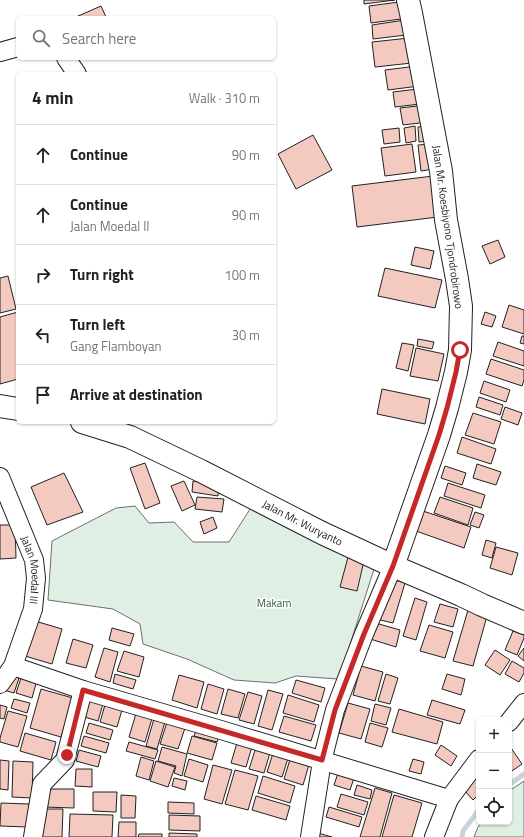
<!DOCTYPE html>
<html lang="en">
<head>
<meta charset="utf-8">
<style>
	body { margin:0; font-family:"Titillium Web",sans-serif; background:#f6f6f6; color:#222 }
	.controls { position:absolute; right:12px; bottom:12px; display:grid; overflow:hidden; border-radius:6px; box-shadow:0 1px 3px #0004 }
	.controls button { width:36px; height:36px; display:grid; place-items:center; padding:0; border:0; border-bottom:1px solid #e0e0e0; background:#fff; color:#222; font:20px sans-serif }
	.stop { position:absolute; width:12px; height:12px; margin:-9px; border:3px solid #c62828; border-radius:50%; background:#fff }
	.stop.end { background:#c62828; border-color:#fff; box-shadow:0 1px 4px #0008 }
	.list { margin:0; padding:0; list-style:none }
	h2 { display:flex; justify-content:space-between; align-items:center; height:52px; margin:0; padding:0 16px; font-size:17px }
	h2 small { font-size:13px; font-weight:400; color:#767676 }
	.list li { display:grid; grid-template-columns:26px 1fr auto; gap:12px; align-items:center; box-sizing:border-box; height:60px; padding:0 16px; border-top:1px solid #e0e0e0 }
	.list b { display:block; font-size:15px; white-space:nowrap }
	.list p { margin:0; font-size:13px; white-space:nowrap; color:#767676 }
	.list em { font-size:13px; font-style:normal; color:#767676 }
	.icon { flex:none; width:22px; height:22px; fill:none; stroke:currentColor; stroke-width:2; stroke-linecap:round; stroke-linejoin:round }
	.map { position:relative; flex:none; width:524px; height:837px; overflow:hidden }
	.search { position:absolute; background:#fff; box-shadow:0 1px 3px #0004; left:16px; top:16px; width:260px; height:44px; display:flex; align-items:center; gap:10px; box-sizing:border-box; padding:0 14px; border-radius:6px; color:#767676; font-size:15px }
	.panel { position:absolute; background:#fff; box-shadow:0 1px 3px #0004; left:16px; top:72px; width:260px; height:352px; border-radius:6px }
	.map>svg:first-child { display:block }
	.green { fill:#e0efe3; stroke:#6f6f6f }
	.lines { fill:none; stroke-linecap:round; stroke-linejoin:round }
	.stream { stroke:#c7d3dd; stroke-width:5 }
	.building { fill:#f3c9c0; stroke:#222 }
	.minor-casing { stroke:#222; stroke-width:20 }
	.major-casing { stroke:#222; stroke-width:24 }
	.minor { stroke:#fff; stroke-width:18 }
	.major { stroke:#fff; stroke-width:22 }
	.route { stroke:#c62828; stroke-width:5 }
	.labels { text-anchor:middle; stroke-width:3; stroke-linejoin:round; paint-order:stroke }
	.street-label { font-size:11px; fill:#222; stroke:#fff }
	.park-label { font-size:11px; fill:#2f5e38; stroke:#fff }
</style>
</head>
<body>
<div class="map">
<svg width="524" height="837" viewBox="0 0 524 837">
	<rect width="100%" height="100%" fill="#fff"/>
	<g class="green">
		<path d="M135 506 149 523 174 522 193 542H229L252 506 375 566 347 654 338 679 296 676 275 683 234 680 187 659 143 644 140 624 113 609 48 600 52 541 116 508Z"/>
		<path d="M524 781V837H474L478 827 482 822H509V791Z"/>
	</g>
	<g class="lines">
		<g class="stream">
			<path d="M509 785 524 774"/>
			<path d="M462 837 463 831 479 810"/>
		</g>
	</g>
	<g class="building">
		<path d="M364 0H395L364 4Z"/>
		<path d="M399 2 401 19 371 23 369 6Z"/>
		<path d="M101 6 106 17 103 18H77L76 17Z"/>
		<path d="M405 20 406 35 373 39 372 25Z"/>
		<path d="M409 38 412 63 375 67 372 42Z"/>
		<path d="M417 66 419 86 388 90 385 70Z"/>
		<path d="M418 89 420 104 395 107 393 92Z"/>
		<path d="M426 105 428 122 403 125 400 108Z"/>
		<path d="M415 126 416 141 406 143 404 128Z"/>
		<path d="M426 126 428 141 419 142 418 127Z"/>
		<path d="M399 128 400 142 384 144 382 130Z"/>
		<path d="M313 135 332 170 296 189 278 154Z"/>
		<path d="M412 144 416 172 385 176 381 148Z"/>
		<path d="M431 144 434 169 421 171 418 145Z"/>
		<path d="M433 176 438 217 357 227 352 186Z"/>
		<path d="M498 240 505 257 490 264 482 246Z"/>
		<path d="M415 247 434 251 430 269 411 265Z"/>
		<path d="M385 268 442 280 435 308 378 296Z"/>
		<path d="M8 276 16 309 0 313V278Z"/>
		<path d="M509 305 524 310V334L502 327Z"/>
		<path d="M18 312V379L0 384V317Z"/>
		<path d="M485 312 496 316 492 327 481 324Z"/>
		<path d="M522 336H524V344L520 343Z"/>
		<path d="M418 339 434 342 432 349 417 346Z"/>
		<path d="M498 342 524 351V366L493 356Z"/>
		<path d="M402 343 414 345 408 371 396 368Z"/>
		<path d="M416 348 444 354 438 381 410 376Z"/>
		<path d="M491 359 524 370V380L522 386 486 374Z"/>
		<path d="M484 381 510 390 506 402 480 393Z"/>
		<path d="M382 389 430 399 425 424 377 414Z"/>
		<path d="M479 397 503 405 500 415 476 407Z"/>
		<path d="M505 407 522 413 518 425 501 419Z"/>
		<path d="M473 413 501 422 494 444 465 435Z"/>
		<path d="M462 437 496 449 491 464 457 453Z"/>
		<path d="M145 463 160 503 145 509 130 468Z"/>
		<path d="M477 464 501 472 496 485 473 478Z"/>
		<path d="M445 466 466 473 462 485 441 478Z"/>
		<path d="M64 473 83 512 47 525 31 487Z"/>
		<path d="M184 481 195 505 182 511 171 486Z"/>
		<path d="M193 481 219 484 218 496 192 492Z"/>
		<path d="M448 483 485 495 481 508 444 496Z"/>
		<path d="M197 497 224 499 222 512 195 509Z"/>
		<path d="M440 497 473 508 468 525 434 513Z"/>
		<path d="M423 511 471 527 464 548 416 531Z"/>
		<path d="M475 512 484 515 479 528 470 525Z"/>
		<path d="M213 517 217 528 204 534 200 522Z"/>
		<path d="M0 525H15L16 558 0 559Z"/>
		<path d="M486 540 496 543 492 558 482 555Z"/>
		<path d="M496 547 518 553 512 575 490 568Z"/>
		<path d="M348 557 364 561 357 591 340 587Z"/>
		<path d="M388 578 405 583 393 623 376 619Z"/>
		<path d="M415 598 427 602 416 640 403 636Z"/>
		<path d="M440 604 458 609 453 627 434 622Z"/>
		<path d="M468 610 487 616 473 666 453 661Z"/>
		<path d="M35 621 62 629 52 664 25 656Z"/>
		<path d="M372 622 400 630 396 647 367 638Z"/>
		<path d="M429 625 453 632 445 658 420 651Z"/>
		<path d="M112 628 134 634 130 646 109 640Z"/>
		<path d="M513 631 524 635V638L517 655 505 650Z"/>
		<path d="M73 639 93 645 86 668 66 663Z"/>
		<path d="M104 648 118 652 110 682 95 677Z"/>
		<path d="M524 648V661L518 656Z"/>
		<path d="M495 650 510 660 500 675 485 665Z"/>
		<path d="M124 651 144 657 139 677 117 671Z"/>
		<path d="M512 661 524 668V673L519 682 505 674Z"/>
		<path d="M361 666 383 672 375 701 353 695Z"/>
		<path d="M115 674 136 680 133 689 113 683Z"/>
		<path d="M386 674 398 678 390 704 378 701Z"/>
		<path d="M447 674 465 679 461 695 442 689Z"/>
		<path d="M8 675 19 678 14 693 4 690Z"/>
		<path d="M22 675 37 680 32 698 16 693Z"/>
		<path d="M179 675 204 682 197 708 172 700Z"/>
		<path d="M296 680 325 688 321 702 292 693Z"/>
		<path d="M208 684 224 689 217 714 201 709Z"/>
		<path d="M41 689 73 698 61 737 30 728Z"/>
		<path d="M228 689 245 694 238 718 221 714Z"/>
		<path d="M268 690 283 694 272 730 258 726Z"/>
		<path d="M87 692 105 697 98 721 81 716Z"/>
		<path d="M248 692 262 696 254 724 239 720Z"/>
		<path d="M288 695 319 705 314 722 283 713Z"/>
		<path d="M107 698 124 703 117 727 100 722Z"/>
		<path d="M14 699 30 703 27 713 11 708Z"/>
		<path d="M432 700 465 710 460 724 427 715Z"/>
		<path d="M348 703 370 709 361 739 339 733Z"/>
		<path d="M375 704 391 708 386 725 371 721Z"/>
		<path d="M0 705 7 707 4 719 0 718Z"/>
		<path d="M399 709 443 722 437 744 392 732Z"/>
		<path d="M137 710 153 715 145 742 129 737Z"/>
		<path d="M8 711 27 716 18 747 0 742V738Z"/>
		<path d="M156 712 167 715 157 749 146 746Z"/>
		<path d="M284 716 316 725 311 741 279 732Z"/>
		<path d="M168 719 186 725 178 749 160 744Z"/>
		<path d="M89 723 113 730 110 740 86 733Z"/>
		<path d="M370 723 388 728 382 747 365 742Z"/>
		<path d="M198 725 221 731 217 742 194 736Z"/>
		<path d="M25 733 56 742 51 760 20 751Z"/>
		<path d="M84 736 109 743 106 753 81 746Z"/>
		<path d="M192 736 217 743 212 760 187 753Z"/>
		<path d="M239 736 254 740 246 767 231 763Z"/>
		<path d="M258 741 272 746 264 773 249 769Z"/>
		<path d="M129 742 158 750 155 759 126 751Z"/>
		<path d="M441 745 457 756 451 766 435 755Z"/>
		<path d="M162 747 187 754 182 776 174 773 176 766 158 761Z"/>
		<path d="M275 747 290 752 282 777 267 772Z"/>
		<path d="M511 748 522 764 509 773V749Z"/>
		<path d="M79 750 101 756 98 767 76 761Z"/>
		<path d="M292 753 311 758 303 785 284 779Z"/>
		<path d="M141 757 154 761 149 780 136 776Z"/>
		<path d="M189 759 208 765 203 782 184 776Z"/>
		<path d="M413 759 424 762 421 774 409 771Z"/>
		<path d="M0 760 9 761 8 790 0 789Z"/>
		<path d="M13 761 33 762 32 798 12 797Z"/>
		<path d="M156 761 175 767 168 787 150 781Z"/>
		<path d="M213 765 232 770 222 804 204 799Z"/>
		<path d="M76 769H92V787L75 786Z"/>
		<path d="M235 770 258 776 248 810 225 804Z"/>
		<path d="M338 773 354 778 350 790 334 785Z"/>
		<path d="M263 776 295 786 290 803 258 793Z"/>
		<path d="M478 776 479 778V794L473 800 464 790Z"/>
		<path d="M174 778 187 781 185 790 172 786Z"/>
		<path d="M357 785 372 790 370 799 354 795Z"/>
		<path d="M375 788 392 793 380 837H360Z"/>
		<path d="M44 789H74V808L43 807Z"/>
		<path d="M93 792H117L116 812 93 811Z"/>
		<path d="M341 794 368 802 364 815 337 807Z"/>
		<path d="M121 795 136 796 135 818H121Z"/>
		<path d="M394 795 422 803 412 837H382Z"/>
		<path d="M256 796 290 806 286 820 252 810Z"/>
		<path d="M168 802 194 803V814L168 813Z"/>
		<path d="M1 803 29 804 28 827 0 826Z"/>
		<path d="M329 807 362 817 359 827 326 817Z"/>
		<path d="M43 809H63L62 837H42Z"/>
		<path d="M70 814 113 815 112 837H69Z"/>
		<path d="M169 815 200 816V831L169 830Z"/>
		<path d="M119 822H136V837H118Z"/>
		<path d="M169 833 197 834V837H169Z"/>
		<path d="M318 833 332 837H317Z"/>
		<path d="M139 834H162V837H138Z"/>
	</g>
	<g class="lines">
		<defs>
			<g id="minor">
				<path d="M0 52 18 47"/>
				<path d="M66 58 77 74"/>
				<path id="s1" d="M0 477 34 560 36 578 33 609 13 666 0 684"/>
				<path d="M13 666 83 690 221 730 449 799"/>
				<path d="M509 722 524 703"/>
				<path d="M33 837 42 784 65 760 83 690"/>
				<path d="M310 837 322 761 335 710 364 634 393 566"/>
				<path d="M434 837 449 799 479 759"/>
			</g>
			<g id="major">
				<path d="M0 406 18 409"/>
				<path id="s2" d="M82 422 130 437 201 471 322 533 393 566 461 595 482 605 524 623"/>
				<path d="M393 566 439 435 447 408 456 372 460 350 461 306 457 279 446 220 441 171 411 13 408 0"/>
			</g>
		</defs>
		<use href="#minor" class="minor-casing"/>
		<use href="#major" class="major-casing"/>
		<use href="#minor" class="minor"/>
		<use href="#major" class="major"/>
	</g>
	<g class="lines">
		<path class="route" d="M67 755 83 690 322 760 335 710 364 634 393 566 439 435 447 408 456 372 460 350"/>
	</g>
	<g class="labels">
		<g class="street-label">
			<text transform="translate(448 227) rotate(82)" y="4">Jalan Mr. Koesbiyono Tjondrobirowo</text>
			<text dy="4" stroke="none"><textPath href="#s2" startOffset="243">Jalan Mr. Wuryanto</textPath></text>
			<text dy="4" stroke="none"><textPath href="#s1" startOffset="99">Jalan Moedal III</textPath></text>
		</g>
		<g class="park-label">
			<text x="274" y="607">Makam</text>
		</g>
	</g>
</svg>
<div class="controls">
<button>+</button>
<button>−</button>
<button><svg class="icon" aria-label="locate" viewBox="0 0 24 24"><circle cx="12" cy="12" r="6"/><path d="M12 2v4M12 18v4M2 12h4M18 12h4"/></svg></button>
</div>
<div class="stop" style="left:460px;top:350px"></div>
<div class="stop end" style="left:67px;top:755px"></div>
<div class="search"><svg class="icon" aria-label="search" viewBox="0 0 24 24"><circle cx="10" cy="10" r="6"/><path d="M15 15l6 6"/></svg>Search here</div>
<section class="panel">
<h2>4 min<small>Walk · 310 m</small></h2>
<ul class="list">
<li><svg class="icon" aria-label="ahead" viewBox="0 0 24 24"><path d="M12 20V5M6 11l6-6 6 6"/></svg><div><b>Continue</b></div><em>90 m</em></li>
<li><svg class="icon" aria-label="ahead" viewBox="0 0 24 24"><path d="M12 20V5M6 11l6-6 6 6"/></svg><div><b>Continue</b><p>Jalan Moedal II</p></div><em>90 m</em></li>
<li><svg class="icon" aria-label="right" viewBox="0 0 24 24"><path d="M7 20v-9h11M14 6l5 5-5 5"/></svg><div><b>Turn right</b></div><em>100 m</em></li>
<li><svg class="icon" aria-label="left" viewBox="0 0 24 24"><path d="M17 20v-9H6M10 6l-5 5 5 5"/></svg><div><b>Turn left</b><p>Gang Flamboyan</p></div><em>30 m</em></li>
<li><svg class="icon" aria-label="arrive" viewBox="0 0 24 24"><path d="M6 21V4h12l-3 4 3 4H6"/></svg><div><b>Arrive at destination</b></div></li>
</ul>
</section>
</div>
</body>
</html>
